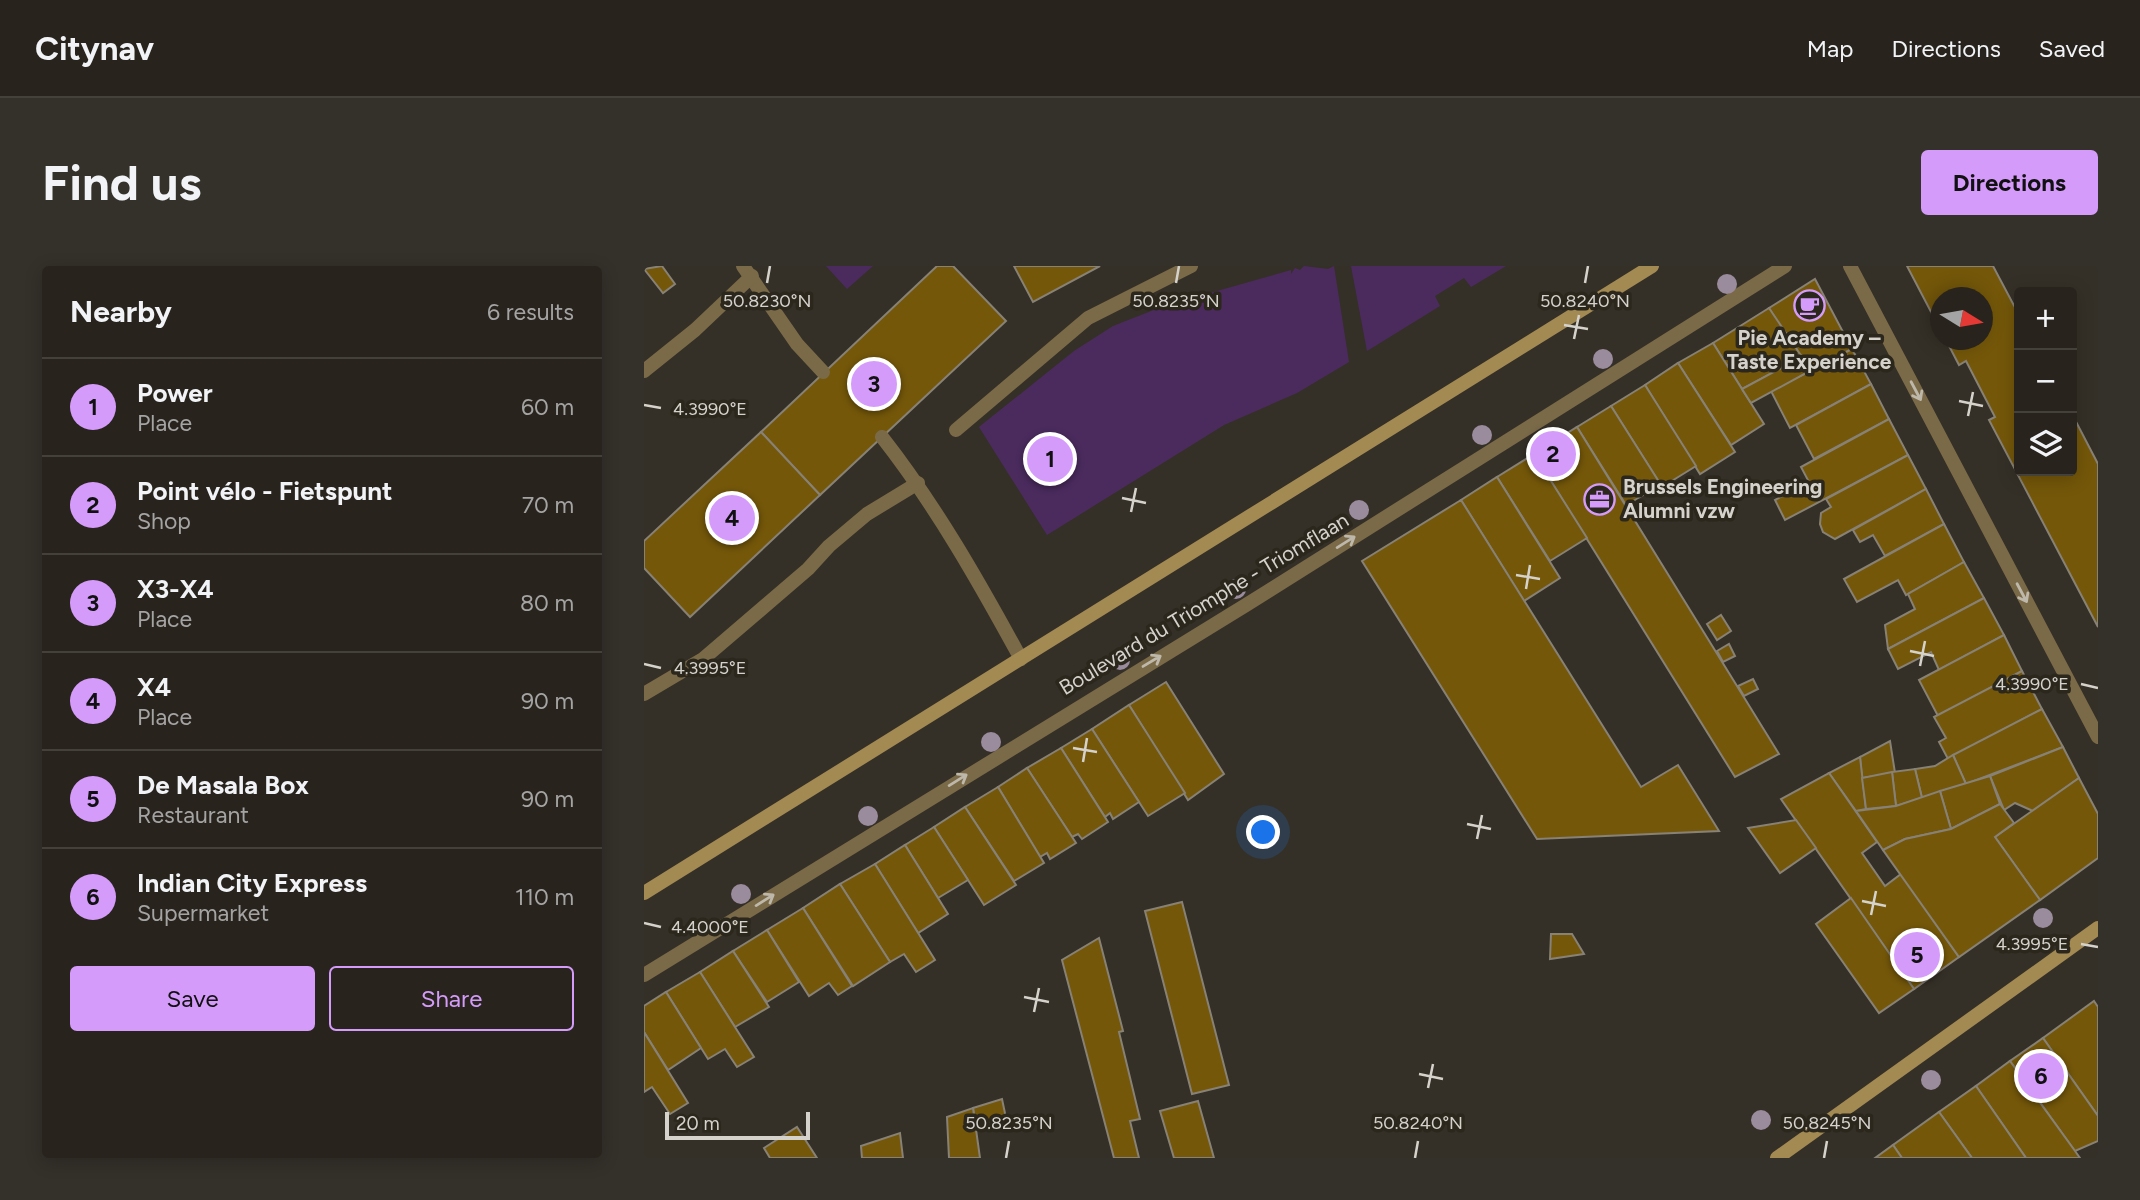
<!DOCTYPE html>
<html lang="en">
<head>
<meta charset="utf-8">
<style>
	body { margin:0; font-family:Figtree,sans-serif; background:#34302a; color:#f1f3f6 }
	.controls { position:absolute; right:21px; top:21px; display:grid; overflow:hidden; border-radius:7px; box-shadow:0 4px 18px #0003 }
	.controls button { width:63px; height:63px; display:grid; place-items:center; padding:0; border:0; border-bottom:2px solid #44413b; background:#28241d; color:#f1f3f6; font:35px sans-serif }
	.compass { position:absolute; left:1286px; top:21px; width:63px; height:63px; border-radius:50%; background:#28241d; box-shadow:0 4px 18px #0003; rotate:101deg }
	.scale { position:absolute; left:21px; bottom:18px; width:145px; box-sizing:border-box; padding-left:7px; border:4px solid #d5d2cc; border-top:0; font-size:19px; line-height:24px; white-space:nowrap; color:#d5d2cc; -webkit-text-stroke:5px #2b271d; paint-order:stroke }
	.you { position:absolute; left:620px; top:567px; width:24px; height:24px; margin:-18px; border:5px solid #fff; border-radius:50%; background:#1a73e8; box-shadow:0 0 0 10px #1a73e833 }
	.badge { display:grid; place-items:center; width:46px; height:46px; border-radius:50%; background:#d59bfb; color:#111; font-size:23px; font-weight:700 }
	.pin { position:absolute; translate:-50% -50%; border:4px solid #fff; box-shadow:0 2px 7px #0006 }
	.list { margin:0; padding:0; list-style:none }
	h2 { display:flex; justify-content:space-between; align-items:center; height:91px; margin:0; padding:0 28px; font-size:30px }
	h2 small { font-size:23px; font-weight:400; color:#a5a4a4 }
	.list li { display:grid; grid-template-columns:46px 1fr auto; gap:21px; align-items:center; box-sizing:border-box; height:98px; padding:0 28px; border-top:2px solid #44413b }
	.list b { display:block; font-size:26px; white-space:nowrap }
	.list p { margin:0; font-size:23px; white-space:nowrap; color:#a5a4a4 }
	.list em { font-size:23px; font-style:normal; color:#a5a4a4 }
	.actions { display:flex; gap:14px; padding:21px 28px }
	.actions a { flex:1; padding:16px 0; border:2px solid #d59bfb; border-radius:7px; text-align:center; font-size:24px; color:#d59bfb }
	.actions .main { background:#d59bfb; color:#111 }
	.icon { flex:none; width:38px; height:38px; fill:none; stroke:currentColor; stroke-width:2; stroke-linecap:round; stroke-linejoin:round }
	.map { position:relative; flex:none; width:1454px; height:892px; overflow:hidden; border-radius:7px }
	header { display:flex; align-items:center; gap:42px; box-sizing:border-box; height:98px; padding:0 35px; background:#28241d; border-bottom:2px solid #44413b }
	header strong { font-size:33px }
	nav { display:flex; gap:38px; margin-inline-start:auto; font-size:24px }
	.intro { display:flex; align-items:center; justify-content:space-between; box-sizing:border-box; height:168px; padding:0 42px }
	h1 { margin:0; font-size:49px }
	.button { padding:18px 32px; border-radius:7px; background:#d59bfb; color:#111; font-size:24px; font-weight:700 }
	main { display:flex; gap:42px; padding:0 42px }
	aside { flex:1; background:#28241d; border-radius:7px; box-shadow:0 4px 18px #0003 }
	.map>svg:first-child { display:block }
	.green { fill:#4b2b5e }
	.building { fill:#745709; stroke:#878176; stroke-width:2 }
	.lines { fill:none; stroke-linecap:round; stroke-linejoin:round }
	.service { stroke:#7a6a48; stroke-width:14 }
	.pedestrian { stroke:#7a6a48; stroke-width:14 }
	.minor { stroke:#7a6a48; stroke-width:14 }
	.secondary { stroke:#a38952; stroke-width:14 }
	.tree { fill:#9a8b9d }
	.oneway { stroke:#beb8ab }
	.ticks { fill:none; stroke:#d5d2cc; stroke-width:2.5 }
	.labels { text-anchor:middle; stroke-width:7; stroke-linejoin:round; paint-order:stroke }
	.poi-label { font-size:21px; font-weight:bold; fill:#d5d2cc; stroke:#2b271d }
	.street-label { font-size:21px; fill:#d5d2cc; stroke:#2b271d }
	.ticks-label { font-size:18px; text-anchor:middle; fill:#d5d2cc; stroke:#2b271d; stroke-width:7; stroke-linejoin:round; paint-order:stroke }
</style>
</head>
<body>
<header>
<strong>Citynav</strong>
<nav><a>Map</a><a>Directions</a><a>Saved</a></nav>
</header>
<div class="intro"><h1>Find us</h1><a class="button">Directions</a></div>
<main>
<aside>
<h2>Nearby<small>6 results</small></h2>
<ul class="list">
<li><span class="badge">1</span><div><b>Power</b><p>Place</p></div><em>60 m</em></li>
<li><span class="badge">2</span><div><b>Point vélo - Fietspunt</b><p>Shop</p></div><em>70 m</em></li>
<li><span class="badge">3</span><div><b>X3-X4</b><p>Place</p></div><em>80 m</em></li>
<li><span class="badge">4</span><div><b>X4</b><p>Place</p></div><em>90 m</em></li>
<li><span class="badge">5</span><div><b>De Masala Box</b><p>Restaurant</p></div><em>90 m</em></li>
<li><span class="badge">6</span><div><b>Indian City Express</b><p>Supermarket</p></div><em>110 m</em></li>
</ul>
<div class="actions"><a class="main">Save</a><a>Share</a></div>
</aside>
<div class="map">
<svg width="1454" height="892" viewBox="0 0 1454 892">
	<rect width="100%" height="100%" fill="#353027"/>
	<g class="green">
		<path d="M182 0H229L203 23Z"/>
		<path d="M660 0 684 3 690 0 705 96 653 127 580 159 403 269 335 161 430 85 469 60 520 40 647 4V8L651 2 656 4Z"/>
		<path d="M707 0H862L827 21 820 12 791 30 796 40 723 85Z"/>
	</g>
	<g class="building">
		<path d="M18 0 31 18 19 27 0 3Z"/>
		<path d="M293 0H309L362 55 176 229 117 166Z"/>
		<path d="M370 0H456L389 36Z"/>
		<path d="M1263 0H1349L1375 49V205H1428V148L1454 198V361L1345 154 1351 151 1322 95 1315 99 1302 74H1338V32H1296V63Z"/>
		<path d="M1171 13 1208 83 1164 106 1125 42Z"/>
		<path d="M1125 42 1158 91 1098 123 1069 77Z"/>
		<path d="M1069 77 1120 158 1087 179 1034 97Z"/>
		<path d="M1208 83 1227 118 1146 162 1127 125Z"/>
		<path d="M1158 91 1164 106 1107 137 1098 123Z"/>
		<path d="M1034 97 1091 186 1056 208 1001 119Z"/>
		<path d="M1227 118 1245 153 1170 193 1152 159Z"/>
		<path d="M1001 119 1052 200 1018 221 967 140Z"/>
		<path d="M967 140 1017 219 982 239 933 161Z"/>
		<path d="M1245 153 1264 189 1141 254 1131 234 1165 216 1157 201Z"/>
		<path d="M933 161 1135 488 1091 511 890 188Z"/>
		<path d="M117 166 176 229 46 351 0 302V275Z"/>
		<path d="M890 188 943 272 906 295 853 211Z"/>
		<path d="M1264 189 1282 223 1191 273 1179 266 1176 258 1177 247 1187 241 1182 233Z"/>
		<path d="M853 211 916 312 880 335 817 234Z"/>
		<path d="M1282 223 1300 258 1241 290 1229 269 1216 276 1209 264Z"/>
		<path d="M817 234 997 521 1034 499 1075 565 893 573 718 295Z"/>
		<path d="M1300 258 1320 296 1262 329 1254 314 1213 336 1200 313Z"/>
		<path d="M1320 296 1340 332 1244 383 1241 359 1271 343 1264 328Z"/>
		<path d="M1340 332 1360 369 1295 404 1287 386 1254 403 1244 383Z"/>
		<path d="M1077 349 1087 365 1073 374 1063 358Z"/>
		<path d="M1360 369 1378 405 1294 450 1275 414Z"/>
		<path d="M1085 378 1091 390 1079 396 1073 385Z"/>
		<path d="M1378 405 1398 443 1304 493 1295 476 1302 472 1290 451Z"/>
		<path d="M1109 413 1114 423 1100 430 1094 420Z"/>
		<path d="M522 416 580 508 544 534 485 439Z"/>
		<path d="M485 439 541 527 504 550 448 463Z"/>
		<path d="M1398 443 1419 481 1322 518 1309 489Z"/>
		<path d="M448 463 495 536 469 553 466 547 461 551 417 482Z"/>
		<path d="M1246 475 1251 507 1218 512 1216 491Z"/>
		<path d="M1419 481 1435 512 1389 545 1371 537 1360 544 1346 510Z"/>
		<path d="M417 482 464 556 438 573 434 568 428 571 383 502Z"/>
		<path d="M1309 489 1322 518 1278 532 1271 503 1291 500Z"/>
		<path d="M1216 491 1222 543 1212 545 1185 507Z"/>
		<path d="M383 502 432 577 406 593 403 587 396 591 354 521Z"/>
		<path d="M1271 503 1278 532 1252 540 1248 506Z"/>
		<path d="M1248 506 1252 540 1222 543 1218 512Z"/>
		<path d="M1185 507 1233 576 1218 587 1241 620 1257 608 1315 691 1270 723 1137 533Z"/>
		<path d="M1346 510 1356 538 1307 563 1296 525Z"/>
		<path d="M1435 512 1454 548V592L1396 634 1351 571Z"/>
		<path d="M354 521 400 597 370 615 321 541Z"/>
		<path d="M1296 525 1307 563 1261 573 1239 584 1212 545 1252 540Z"/>
		<path d="M1356 538 1370 557 1351 571 1396 634 1315 691 1239 584 1261 573 1307 563Z"/>
		<path d="M321 541 372 619 340 639 290 561Z"/>
		<path d="M1152 554 1172 582 1136 607 1104 562Z"/>
		<path d="M290 561 324 614 294 632 261 579Z"/>
		<path d="M261 579 304 648 274 667 231 598Z"/>
		<path d="M231 598 291 694 272 706 260 688 246 696 196 618Z"/>
		<path d="M196 618 246 696 209 720 159 642Z"/>
		<path d="M1207 632 1270 723 1235 747 1172 658Z"/>
		<path d="M538 636 585 819 548 828 501 645Z"/>
		<path d="M159 642 208 720 194 729 185 717 165 730 123 664Z"/>
		<path d="M123 664 155 716 123 736 89 685Z"/>
		<path d="M907 668H928L940 688 906 693Z"/>
		<path d="M455 672 479 765 475 766 496 853 486 855 495 892H470L418 694Z"/>
		<path d="M89 685 125 741 91 761 56 706Z"/>
		<path d="M56 706 110 791 93 801 81 783 64 793 22 726Z"/>
		<path d="M22 726 57 782 24 804 0 766V740Z"/>
		<path d="M1450 735 1454 741V850L1399 772Z"/>
		<path d="M0 766 44 837 26 848 8 821 0 826Z"/>
		<path d="M1399 772 1454 850V875L1431 885 1366 795Z"/>
		<path d="M1366 795 1431 885 1436 892H1382L1332 820Z"/>
		<path d="M1332 820 1382 892H1328L1295 846Z"/>
		<path d="M358 833 362 852 332 861 329 842Z"/>
		<path d="M554 835 570 892H530L516 845Z"/>
		<path d="M329 842 336 892H305L303 851Z"/>
		<path d="M1295 846 1328 892H1258L1249 879Z"/>
		<path d="M153 861 173 892H126L120 882Z"/>
		<path d="M256 867 259 892H218L217 880Z"/>
		<path d="M1249 879 1258 892H1231Z"/>
	</g>
	<g class="lines">
		<g class="service">
			<path d="M99 0 153 78 179 106"/>
			<path d="M0 105 51 64 108 10"/>
			<path d="M238 171C292 240 335 316 377 393"/>
			<path d="M0 428 59 393 164 303 185 280 223 248 274 217"/>
		</g>
		<path class="pedestrian" d="M312 164 444 52 547 0"/>
		<g class="minor">
			<path d="M1206 0 1454 471"/>
			<path d="M0 709 602 339 1141 0"/>
		</g>
		<g class="secondary">
			<path d="M0 627 1008 0"/>
			<path d="M1133 892 1454 662"/>
		</g>
	</g>
	<g class="tree">
		<circle cx="1083" cy="18" r="10"/>
		<circle cx="959" cy="93" r="10"/>
		<circle cx="838" cy="169" r="10"/>
		<circle cx="715" cy="244" r="10"/>
		<circle cx="592" cy="323" r="10"/>
		<circle cx="476" cy="394" r="10"/>
		<circle cx="347" cy="476" r="10"/>
		<circle cx="224" cy="550" r="10"/>
		<circle cx="97" cy="628" r="10"/>
		<circle cx="1399" cy="652" r="10"/>
		<circle cx="1287" cy="814" r="10"/>
		<circle cx="1117" cy="854" r="10"/>
	</g>
	<defs><path id="oneway-shaft" d="M-6 0H5M1.5-3L5.5 0L1.5 3" fill="none" stroke-width="1.6" stroke-linecap="round" stroke-linejoin="round" transform="scale(1.75)"/></defs>
	<g class="oneway">
		<use href="#oneway-shaft" transform="translate(1272 125) rotate(62)"/>
		<use href="#oneway-shaft" transform="translate(702 276) rotate(-32)"/>
		<use href="#oneway-shaft" transform="translate(1378 327) rotate(62)"/>
		<use href="#oneway-shaft" transform="translate(508 395) rotate(-31)"/>
		<use href="#oneway-shaft" transform="translate(314 514) rotate(-32)"/>
		<use href="#oneway-shaft" transform="translate(121 634) rotate(-32)"/>
	</g>
	<path class="ticks" d="M123 17 126 0M532 17 535 0M941 17 944 0M920 59 944 63M930 73 935 49M1315 135 1339 140M0 139 17 142M1324 150 1329 126M478 232 502 237M487 246 492 222M872 309 896 313M882 323 886 299M1266 385 1290 390M0 398 17 402M1276 400 1281 375M1437 418 1454 422M429 482 453 486M439 496 443 472M823 558 847 563M833 573 838 549M1218 635 1242 640M1227 649 1232 625M0 657 17 661M1437 678 1454 681M380 731 405 736M390 746 395 722M775 808 799 813M784 822 789 798M362 892 365 875M771 892 774 875M1180 892 1183 875"/>
	<defs>
		<symbol id="cafe-ring" viewBox="-11 -11 22 22"><circle r="9.5" fill="#2b271d" stroke="#d59bfb" stroke-width="1.5"/><path d="M-5.5-4.5H6V0H3Q3 3.5 0 3.5H-2.5Q-5.5 3.5-5.5 0ZM3-3.2v2h1.7v-2ZM-6 4.5H4V6H-6Z" fill="#d59bfb"/></symbol>
		<symbol id="office-ring" viewBox="-11 -11 22 22"><circle r="9.5" fill="#2b271d" stroke="#d59bfb" stroke-width="1.5"/><path d="M-6-3h4V-5.5h4V-3h4V5H-6ZM-1-4.5V-3h2v-1.5ZM-6 0V1H6V0Z" fill="#d59bfb"/></symbol>
	</defs>
	<g fill-rule="evenodd">
		<use href="#cafe-ring" x="1148" y="22" width="35" height="35"/>
		<use href="#office-ring" x="938" y="216" width="35" height="35"/>
	</g>
	<g class="labels">
		<g class="poi-label">
			<text x="1165" y="79">Pie Academy –<tspan x="1165" dy="24">Taste Experience</tspan></text>
			<text x="979" y="228" text-anchor="start">Brussels Engineering<tspan x="979" dy="24">Alumni vzw</tspan></text>
		</g>
		<g class="street-label">
			<text transform="translate(560 338) rotate(-31)" y="7">Boulevard du Triomphe - Triomflaan</text>
		</g>
	</g>
	<g class="ticks-label">
		<text x="123" y="41">50.8230°N</text>
		<text x="532" y="41">50.8235°N</text>
		<text x="941" y="41">50.8240°N</text>
		<text x="66" y="149">4.3990°E</text>
		<text x="66" y="408">4.3995°E</text>
		<text x="1388" y="424">4.3990°E</text>
		<text x="66" y="667">4.4000°E</text>
		<text x="1388" y="684">4.3995°E</text>
		<text x="365" y="863">50.8235°N</text>
		<text x="774" y="863">50.8240°N</text>
		<text x="1183" y="863">50.8245°N</text>
	</g>
</svg>
<div class="controls">
<button>+</button>
<button>−</button>
<button><svg class="icon" aria-label="layers" viewBox="0 0 24 24"><path d="M12 4l9 5-9 5-9-5zM3 14l9 5 9-5"/></svg></button>
</div>
<svg class="compass" viewBox="-18 -18 36 36"><path d="M0-13l5 13h-10z" fill="#e53935"/><path d="M0 13l5-13h-10z" fill="#a5a4a4"/></svg>
<div class="scale">20 m</div>
<div class="you"></div>
<div class="pin badge" style="left:406px;top:193px">1</div>
<div class="pin badge" style="left:909px;top:188px">2</div>
<div class="pin badge" style="left:230px;top:118px">3</div>
<div class="pin badge" style="left:88px;top:252px">4</div>
<div class="pin badge" style="left:1273px;top:689px">5</div>
<div class="pin badge" style="left:1397px;top:810px">6</div>
</div>
</main>
</body>
</html>
